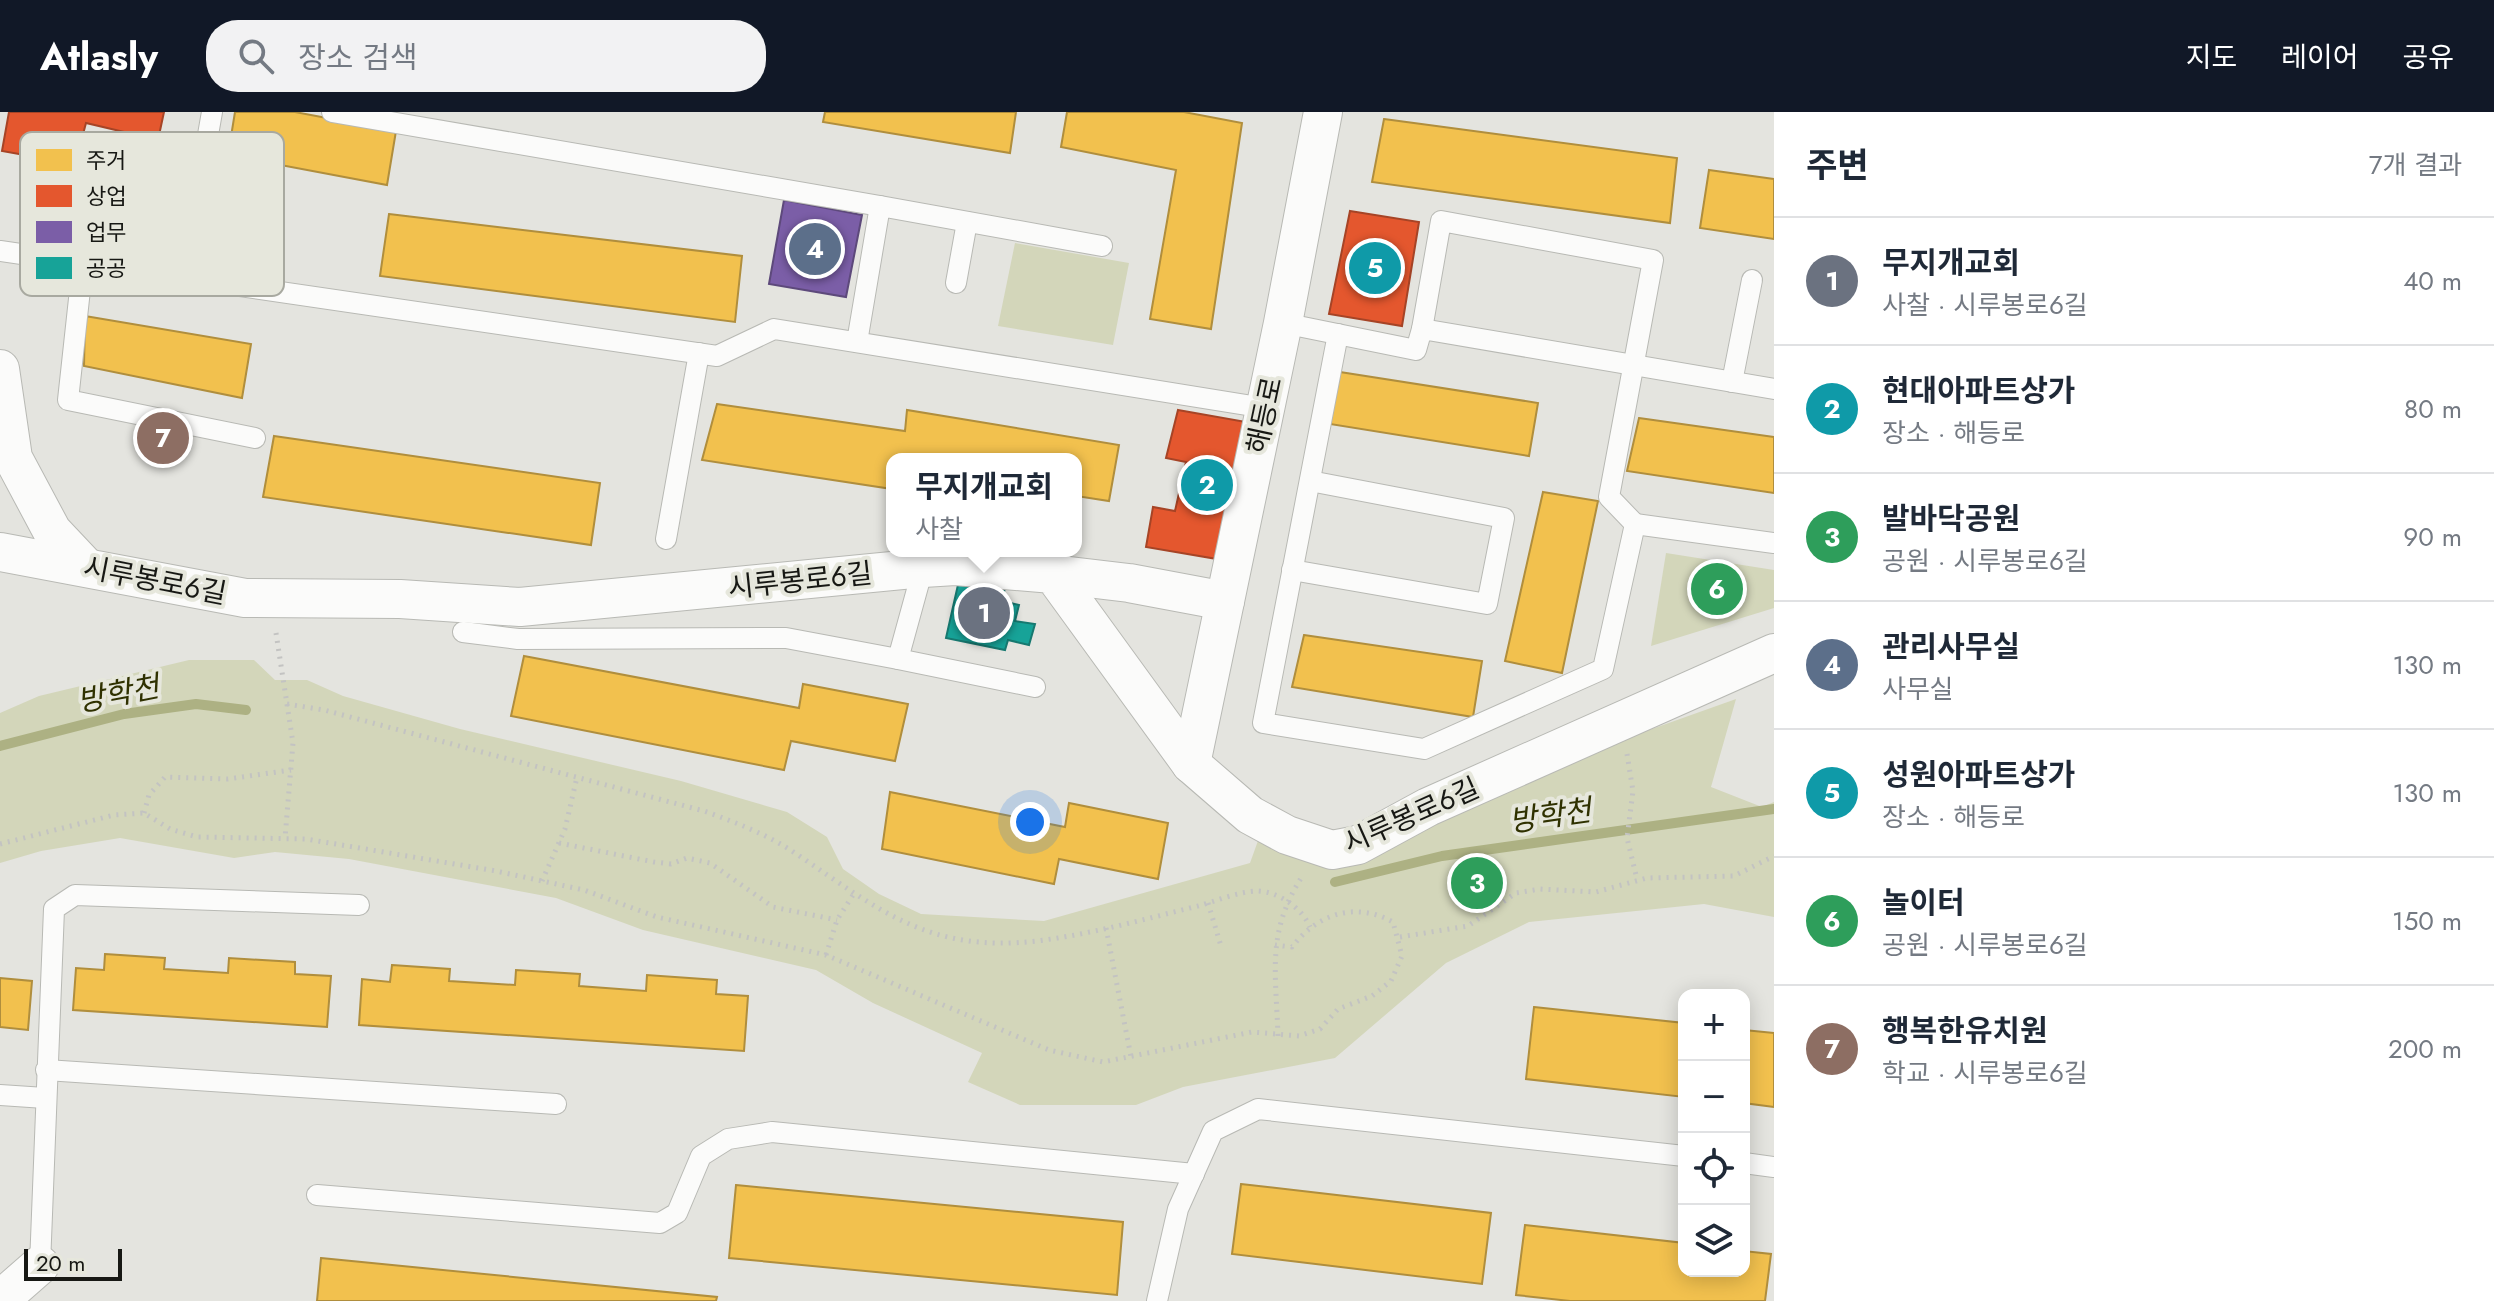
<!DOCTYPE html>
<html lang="ko">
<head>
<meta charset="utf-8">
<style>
	body { margin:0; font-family:Jost,"Noto Sans KR",sans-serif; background:#f2f2f3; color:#1f2937 }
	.controls { position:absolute; right:24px; bottom:24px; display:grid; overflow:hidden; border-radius:16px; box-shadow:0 4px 20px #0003 }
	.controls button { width:72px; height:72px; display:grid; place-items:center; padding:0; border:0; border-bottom:2px solid #e0e1e3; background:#fff; color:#1f2937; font:40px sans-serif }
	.scale { position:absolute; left:24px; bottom:20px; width:98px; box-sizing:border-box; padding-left:8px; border:4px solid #171814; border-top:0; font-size:22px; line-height:28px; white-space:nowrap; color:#171814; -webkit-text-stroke:6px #e6e7dc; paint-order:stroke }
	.you { position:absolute; left:1030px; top:710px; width:28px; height:28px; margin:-20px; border:6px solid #fff; border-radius:50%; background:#1a73e8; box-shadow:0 0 0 12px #1a73e833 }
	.badge { display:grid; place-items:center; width:52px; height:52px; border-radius:50%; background:#111827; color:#fff; font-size:26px; font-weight:700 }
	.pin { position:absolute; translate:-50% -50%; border:4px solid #fff; box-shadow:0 2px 8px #0006 }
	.popup { position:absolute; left:886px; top:341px; width:196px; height:104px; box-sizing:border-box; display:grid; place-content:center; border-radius:16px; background:#fff; filter:drop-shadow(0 2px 6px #0005); font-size:26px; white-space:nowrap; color:#747a83 }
	.popup b { font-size:30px; color:#1f2937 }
	.popup::after { content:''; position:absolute; left:50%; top:100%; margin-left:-16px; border:16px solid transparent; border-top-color:#fff }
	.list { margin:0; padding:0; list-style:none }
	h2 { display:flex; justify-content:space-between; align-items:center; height:104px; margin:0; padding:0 32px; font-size:34px }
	h2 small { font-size:26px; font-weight:400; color:#747a83 }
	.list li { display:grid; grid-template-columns:52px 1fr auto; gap:24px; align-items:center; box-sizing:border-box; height:128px; padding:0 32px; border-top:2px solid #e0e1e3 }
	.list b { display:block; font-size:30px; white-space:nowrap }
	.list p { margin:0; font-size:26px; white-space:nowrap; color:#747a83 }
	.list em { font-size:26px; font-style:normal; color:#747a83 }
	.icon { flex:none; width:44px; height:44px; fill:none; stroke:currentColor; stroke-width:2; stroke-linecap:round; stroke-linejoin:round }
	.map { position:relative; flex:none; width:1774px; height:1189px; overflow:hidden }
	header { display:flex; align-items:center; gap:48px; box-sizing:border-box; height:112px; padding:0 40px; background:#111827; color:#fff }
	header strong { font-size:38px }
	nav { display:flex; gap:44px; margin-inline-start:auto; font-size:28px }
	.search { width:560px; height:72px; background:#f2f2f3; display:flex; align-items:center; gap:20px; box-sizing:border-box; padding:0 28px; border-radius:32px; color:#747a83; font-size:30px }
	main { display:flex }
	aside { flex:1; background:#fff }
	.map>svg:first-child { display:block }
	.green { fill:#d3d6ba }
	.homes { fill:#f2c14e; stroke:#b08e3d; stroke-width:2 }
	.shops { fill:#e4572e; stroke:#a64426; stroke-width:2 }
	.offices { fill:#7b5ea7; stroke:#5d497b; stroke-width:2 }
	.public { fill:#17a398; stroke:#177970; stroke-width:2 }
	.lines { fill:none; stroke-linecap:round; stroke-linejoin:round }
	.stream { stroke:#adb183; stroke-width:10 }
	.service-casing { stroke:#b8b9b4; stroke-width:22 }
	.minor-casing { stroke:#b8b9b4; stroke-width:40 }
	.path { stroke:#c3c3c2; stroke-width:5; stroke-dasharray:2 6; stroke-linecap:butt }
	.service { stroke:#fbfbfa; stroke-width:20 }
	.minor { stroke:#fbfbfa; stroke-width:38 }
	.labels { text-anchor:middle; stroke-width:8; stroke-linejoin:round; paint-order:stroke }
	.street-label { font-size:28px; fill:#171814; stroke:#e6e7dc }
	.water-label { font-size:30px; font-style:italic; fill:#2f3100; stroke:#e6e7dc }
	.key { fill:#e6e7dc; stroke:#a8a9a0; stroke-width:2 }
	.key-label { font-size:22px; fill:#171814 }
</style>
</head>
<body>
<header>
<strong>Atlasly</strong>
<div class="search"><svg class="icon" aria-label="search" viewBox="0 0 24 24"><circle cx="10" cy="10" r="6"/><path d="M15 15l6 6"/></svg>장소 검색</div>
<nav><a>지도</a><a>레이어</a><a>공유</a></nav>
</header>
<main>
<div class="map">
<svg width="1774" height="1189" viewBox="0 0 1774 1189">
	<rect width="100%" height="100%" fill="#e4e4df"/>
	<g class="green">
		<path d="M1015 131 1129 151 1113 233 998 214Z"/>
		<path d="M1666 441 1774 458V496L1651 534Z"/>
		<path d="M189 548H254L275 568H307L343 584 460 617 681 669 787 700 827 725 843 757 879 782 921 802 1044 809 1250 751 1259 726 1332 753 1579 643 1736 587 1711 675 1762 695 1774 690V805L1704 792 1529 810 1446 851 1335 946 1183 975 1136 993H1020L968 970 982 941 873 891 816 858 643 818 556 786 349 747 275 740 234 746 120 726 41 739 0 751V601L39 584Z"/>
	</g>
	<g class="homes">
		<path d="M235 0H295L396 19 387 73 228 43Z"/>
		<path d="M825 0H1016L1010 41 823 10Z"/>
		<path d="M1067 0H1184L1242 11 1211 217 1150 207 1176 58 1061 35Z"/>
		<path d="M1384 7 1677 46 1670 111 1372 70Z"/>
		<path d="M1709 58 1774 67V127L1700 116Z"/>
		<path d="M389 102 742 144 735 210 380 164Z"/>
		<path d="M85 204 251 232 242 286 84 254Z"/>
		<path d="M1340 260 1538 291 1529 344 1330 312Z"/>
		<path d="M717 292 905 319 907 298 1119 333 1109 389 1076 384V347H892V377L702 348Z"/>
		<path d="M1639 306 1774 325V381L1627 359Z"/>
		<path d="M274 324 600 371 591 433 263 385Z"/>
		<path d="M1543 380 1598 389 1562 561 1505 549Z"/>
		<path d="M1304 523 1482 549 1473 605 1292 575Z"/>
		<path d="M524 544 799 596 803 572 908 592 895 649 791 629 784 658 511 604Z"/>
		<path d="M890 680 1065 715 1069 691 1168 711 1158 767 1059 747 1054 772 882 737Z"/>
		<path d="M105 842 165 846 164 857 228 861 229 846 295 850V862L331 864 327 915 73 898 76 856 104 858Z"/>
		<path d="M392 853 450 857 449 869 515 873 516 858 580 862 579 874 646 879 647 863 717 868 716 882 748 884 744 939 359 913 362 867 390 870Z"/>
		<path d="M0 866 32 869 28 918 0 915Z"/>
		<path d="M1534 895 1684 911V985L1526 967Z"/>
		<path d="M1744 918 1774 921V995L1744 991Z"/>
		<path d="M1241 1072 1491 1101 1482 1172 1232 1142Z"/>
		<path d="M736 1073 1123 1110 1117 1183 729 1146Z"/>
		<path d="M1525 1113 1684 1131V1159H1744V1139L1771 1142 1765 1189H1570L1516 1183Z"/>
		<path d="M321 1146 717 1185 716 1189H317Z"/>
	</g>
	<g class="shops">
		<path d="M9 0H164L158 28 86 11 75 52 2 39Z"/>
		<path d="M1350 99 1419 110 1402 214 1329 202Z"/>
		<path d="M1178 298 1246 310 1217 447 1146 435 1153 395 1175 399 1186 350 1166 346Z"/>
	</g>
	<path class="offices" d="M784 88 862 103 846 185 769 172Z"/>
	<path class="public" d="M960 464 1006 471 1002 489 1019 493 1015 509 1035 512 1029 533 1008 528 1005 538 946 526Z"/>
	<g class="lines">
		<g class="stream">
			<path d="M0 634 124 602 196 592 246 598"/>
			<path d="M1335 770 1442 744 1774 697"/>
		</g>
		<defs>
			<g id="service">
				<path d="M332 0 880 94"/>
				<path d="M0 139 717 244 774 217 1265 296"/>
				<path d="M83 150 68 288 255 326"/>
				<path d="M183 165 212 0"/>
				<path d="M956 171 967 110"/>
				<path d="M1283 211 1416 238 1422 217 1774 277"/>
				<path d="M1338 222 1263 611 1424 637 1603 557 1635 412 1609 385 1653 148 1441 109 1422 217"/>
				<path d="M857 230 880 94 1102 134"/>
				<path d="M1732 270 1752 168"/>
				<path d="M1635 412 1774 431"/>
				<path d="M666 427 699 241"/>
				<path d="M1292 458 1487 492 1504 406 1310 369"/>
				<path d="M463 520 518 527 786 526 898 547 923 456"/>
				<path d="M898 547 1035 575"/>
				<path d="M46 958 556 992"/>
				<path d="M0 983 45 986"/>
				<path d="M1744 1051 1774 1055"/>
				<path d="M317 1083 660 1111 677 1101 701 1044 728 1027 772 1020 1194 1062"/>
				<path d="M40 1153 54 797 75 783 359 793"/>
				<path d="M1157 1189 1178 1097 1213 1019 1258 997 1684 1044"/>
			</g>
			<g id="minor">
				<path d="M0 257 13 346 52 419 85 454"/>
				<path d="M0 440 245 486 400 487 520 495 923 456 955 454 1053 462 1191 652 1250 703 1287 723 1332 738 1358 733 1428 695 1774 541"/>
				<path d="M1053 462 1129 471 1225 489"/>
				<path d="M1191 652 1283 211 1323 0"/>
				<path d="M0 1188 40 1153"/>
			</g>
		</defs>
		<use href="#service" class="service-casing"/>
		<use href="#minor" class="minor-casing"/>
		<g class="path">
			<path d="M276 521 293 631 285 726"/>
			<path d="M287 592 324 598 704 699C737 711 769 723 798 743 881 799 929 841 1037 829 1092 822 1145 807 1198 794 1216 789 1240 779 1258 779 1279 780 1302 796 1310 815"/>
			<path d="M1627 642 1633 679 1627 726 1637 767"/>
			<path d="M144 701 149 683 165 665 228 667 291 658"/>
			<path d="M559 731 654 750 671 752 687 746 710 751 773 795 837 808"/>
			<path d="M0 732 114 703 144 701 170 717 197 725 306 727 496 759 584 778 657 805 826 843 1049 938 1103 950 1252 920 1299 924 1320 917 1338 897 1372 884 1391 869 1402 844 1393 810C1355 789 1317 802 1292 835L1275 833"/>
			<path d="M542 769 565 717 577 665"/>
			<path d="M1208 791 1221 834"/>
			<path d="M1106 816 1131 945"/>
			<path d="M1400 825 1468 814 1516 781 1540 777 1596 780 1647 766 1734 764 1774 744"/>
			<path d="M826 843 837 808 853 783"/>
			<path d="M1278 924C1276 859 1266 820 1303 763"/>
		</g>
		<use href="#service" class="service"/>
		<use href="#minor" class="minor"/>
	</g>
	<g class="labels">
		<g class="street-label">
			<text transform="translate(1264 303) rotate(-78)" y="10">해등로</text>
			<text transform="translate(155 468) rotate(11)" y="10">시루봉로6길</text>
			<text transform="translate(800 468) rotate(-6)" y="10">시루봉로6길</text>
			<text transform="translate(1411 703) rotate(-24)" y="10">시루봉로6길</text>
		</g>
		<g class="water-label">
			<text transform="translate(118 582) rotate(-11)" y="10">방학천</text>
			<text transform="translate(1550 704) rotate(-8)" y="10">방학천</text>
		</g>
	</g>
	<rect x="20" y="20" width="264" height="164" rx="12" class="key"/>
	<rect x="36" y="37" width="36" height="22" fill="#f2c14e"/>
	<rect x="36" y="73" width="36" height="22" fill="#e4572e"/>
	<rect x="36" y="109" width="36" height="22" fill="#7b5ea7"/>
	<rect x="36" y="145" width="36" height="22" fill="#17a398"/>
	<g class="key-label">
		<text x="86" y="56">주거</text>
		<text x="86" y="92">상업</text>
		<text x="86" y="128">업무</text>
		<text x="86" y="164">공공</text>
	</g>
</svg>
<div class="controls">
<button>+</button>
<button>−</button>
<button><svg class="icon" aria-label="locate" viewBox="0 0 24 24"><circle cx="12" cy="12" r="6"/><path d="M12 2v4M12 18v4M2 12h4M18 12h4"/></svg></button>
<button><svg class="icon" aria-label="layers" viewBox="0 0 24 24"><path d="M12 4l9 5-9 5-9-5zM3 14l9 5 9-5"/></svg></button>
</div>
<div class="scale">20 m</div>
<div class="you"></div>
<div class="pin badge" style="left:984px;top:501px;background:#6b7280">1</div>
<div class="popup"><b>무지개교회</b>사찰</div>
<div class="pin badge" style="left:1207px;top:373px;background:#0f9aa8">2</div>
<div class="pin badge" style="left:1477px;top:771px;background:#2e9e5b">3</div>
<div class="pin badge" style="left:815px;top:137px;background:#5c6f8a">4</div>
<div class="pin badge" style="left:1375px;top:156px;background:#0f9aa8">5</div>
<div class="pin badge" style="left:1717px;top:477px;background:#2e9e5b">6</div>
<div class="pin badge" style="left:163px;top:326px;background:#8d6e63">7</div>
</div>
<aside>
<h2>주변<small>7개 결과</small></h2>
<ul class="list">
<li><span class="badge" style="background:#6b7280">1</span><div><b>무지개교회</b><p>사찰 · 시루봉로6길</p></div><em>40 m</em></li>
<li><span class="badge" style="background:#0f9aa8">2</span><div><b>현대아파트상가</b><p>장소 · 해등로</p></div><em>80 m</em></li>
<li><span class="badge" style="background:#2e9e5b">3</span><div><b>발바닥공원</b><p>공원 · 시루봉로6길</p></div><em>90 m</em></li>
<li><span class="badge" style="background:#5c6f8a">4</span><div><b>관리사무실</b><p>사무실</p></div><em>130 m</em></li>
<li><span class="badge" style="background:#0f9aa8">5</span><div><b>성원아파트상가</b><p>장소 · 해등로</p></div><em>130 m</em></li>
<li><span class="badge" style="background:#2e9e5b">6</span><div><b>놀이터</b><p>공원 · 시루봉로6길</p></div><em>150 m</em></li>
<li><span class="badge" style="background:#8d6e63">7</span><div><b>행복한유치원</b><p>학교 · 시루봉로6길</p></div><em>200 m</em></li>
</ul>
</aside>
</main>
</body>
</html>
